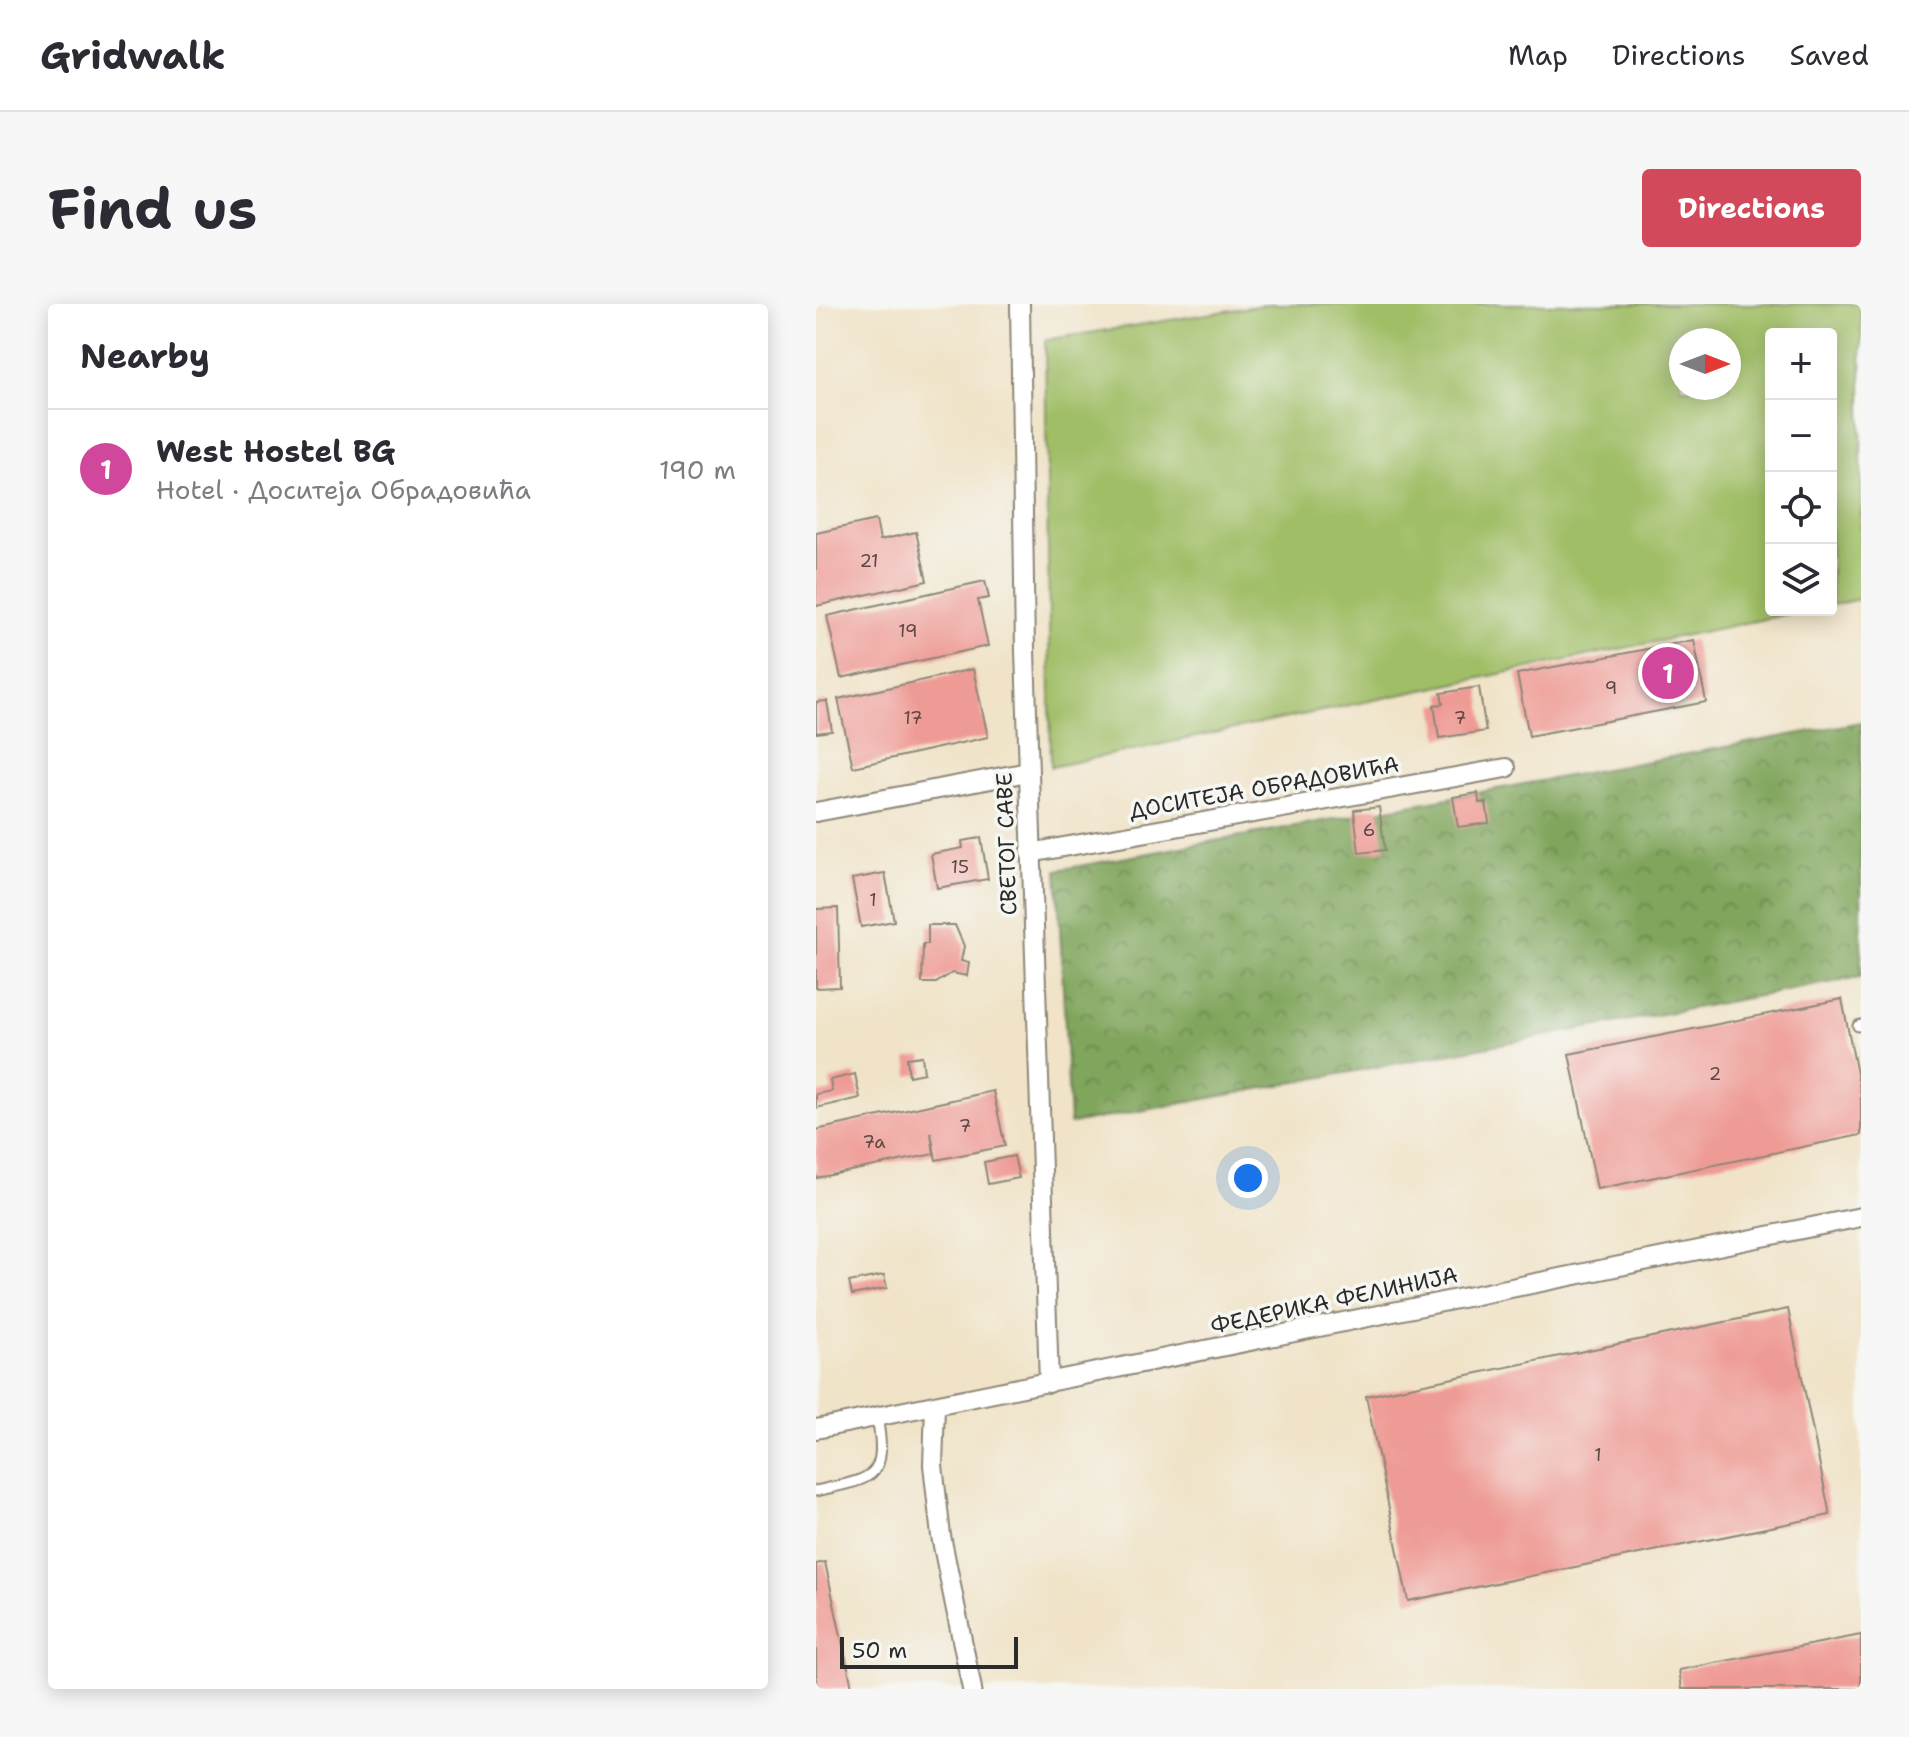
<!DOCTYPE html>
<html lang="en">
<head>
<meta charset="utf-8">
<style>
	body { margin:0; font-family:"Shantell Sans",sans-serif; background:#f7f7f7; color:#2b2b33 }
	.controls { position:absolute; right:24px; top:24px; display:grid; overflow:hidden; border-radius:8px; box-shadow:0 4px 20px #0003 }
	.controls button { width:72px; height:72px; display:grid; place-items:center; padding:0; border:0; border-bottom:2px solid #e1e1e2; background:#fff; color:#2b2b33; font:40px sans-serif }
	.compass { position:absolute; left:853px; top:24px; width:72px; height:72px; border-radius:50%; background:#fff; box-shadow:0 4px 20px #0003; rotate:90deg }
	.scale { position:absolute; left:24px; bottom:20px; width:178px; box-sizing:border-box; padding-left:8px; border:4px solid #2b2b2b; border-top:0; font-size:22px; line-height:28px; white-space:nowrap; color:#2b2b2b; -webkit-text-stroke:6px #f6f6f2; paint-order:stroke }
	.you { position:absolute; left:432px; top:874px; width:28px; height:28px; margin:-20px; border:6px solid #fff; border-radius:50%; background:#1a73e8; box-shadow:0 0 0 12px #1a73e833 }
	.badge { display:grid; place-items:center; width:52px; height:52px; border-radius:50%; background:#d1495b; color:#fff; font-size:26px; font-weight:700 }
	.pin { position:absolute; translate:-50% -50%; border:4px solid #fff; box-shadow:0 2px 8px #0006 }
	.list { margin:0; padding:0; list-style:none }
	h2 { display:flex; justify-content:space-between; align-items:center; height:104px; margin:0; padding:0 32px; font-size:34px }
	h2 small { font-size:26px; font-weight:400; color:#7c7c81 }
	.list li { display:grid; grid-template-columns:52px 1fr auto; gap:24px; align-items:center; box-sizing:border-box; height:120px; padding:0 32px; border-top:2px solid #e1e1e2 }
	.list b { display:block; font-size:30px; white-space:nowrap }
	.list p { margin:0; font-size:26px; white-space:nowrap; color:#7c7c81 }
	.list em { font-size:26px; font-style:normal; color:#7c7c81 }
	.icon { flex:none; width:44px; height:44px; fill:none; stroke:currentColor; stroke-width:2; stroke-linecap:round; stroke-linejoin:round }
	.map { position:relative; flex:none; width:1045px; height:1385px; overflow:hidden; border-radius:8px }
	header { display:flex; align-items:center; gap:48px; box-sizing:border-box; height:112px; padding:0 40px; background:#fff; border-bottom:2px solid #e1e1e2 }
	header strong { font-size:38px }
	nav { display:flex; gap:44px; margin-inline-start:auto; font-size:28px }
	.intro { display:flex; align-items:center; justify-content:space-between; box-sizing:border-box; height:192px; padding:0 48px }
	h1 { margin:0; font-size:56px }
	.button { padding:20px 36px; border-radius:8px; background:#d1495b; color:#fff; font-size:28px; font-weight:700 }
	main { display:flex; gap:48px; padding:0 48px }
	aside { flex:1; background:#fff; border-radius:8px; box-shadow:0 4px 20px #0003 }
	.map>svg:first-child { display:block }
	.grass { fill:#a0be66; stroke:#667448; stroke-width:2; fill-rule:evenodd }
	.forest { fill:url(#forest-crowns); stroke:#566843; stroke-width:2 }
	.building { fill:#ef9b95 }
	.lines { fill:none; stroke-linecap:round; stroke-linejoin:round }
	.lane-casing { stroke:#8e8779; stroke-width:13 }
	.street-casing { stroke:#8e8779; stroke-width:22 }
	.lane { stroke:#fff; stroke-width:9 }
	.street { stroke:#fff; stroke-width:18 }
	.labels { text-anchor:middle; stroke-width:7; stroke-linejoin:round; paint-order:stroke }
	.number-label { font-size:18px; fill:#5c4746 }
	.street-label { font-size:22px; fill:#2b2b2b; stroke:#f6f6f2 }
</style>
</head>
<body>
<header>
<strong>Gridwalk</strong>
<nav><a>Map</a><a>Directions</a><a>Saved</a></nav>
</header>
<div class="intro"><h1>Find us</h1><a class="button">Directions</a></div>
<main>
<aside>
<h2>Nearby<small></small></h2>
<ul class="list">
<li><span class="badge" style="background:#d1479c">1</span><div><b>West Hostel BG</b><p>Hotel · Доситеја Обрадовића</p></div><em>190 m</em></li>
</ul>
</aside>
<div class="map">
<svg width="1045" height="1385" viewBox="0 0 1045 1385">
	<defs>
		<pattern id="forest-crowns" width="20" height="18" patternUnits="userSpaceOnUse" patternTransform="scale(2)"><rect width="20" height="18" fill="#80a55b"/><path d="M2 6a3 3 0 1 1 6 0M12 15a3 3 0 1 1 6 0" fill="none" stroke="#69874b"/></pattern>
	</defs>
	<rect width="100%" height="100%" fill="#f6f6f2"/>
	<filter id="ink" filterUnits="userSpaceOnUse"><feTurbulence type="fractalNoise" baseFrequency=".0125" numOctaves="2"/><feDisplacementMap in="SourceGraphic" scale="16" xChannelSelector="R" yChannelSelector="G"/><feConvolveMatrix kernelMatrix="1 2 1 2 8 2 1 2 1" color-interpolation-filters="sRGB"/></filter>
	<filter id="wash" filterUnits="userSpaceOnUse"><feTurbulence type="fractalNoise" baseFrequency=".006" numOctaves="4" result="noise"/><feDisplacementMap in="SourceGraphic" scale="32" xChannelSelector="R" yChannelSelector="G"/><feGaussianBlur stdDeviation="1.8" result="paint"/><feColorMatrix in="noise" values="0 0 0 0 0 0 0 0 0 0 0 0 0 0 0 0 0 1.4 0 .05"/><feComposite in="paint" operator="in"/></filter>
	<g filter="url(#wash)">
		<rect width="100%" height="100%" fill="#f0e3c7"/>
		<path class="grass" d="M453 0H1045V295L1015 301V30H955V306H992L235 463 229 36ZM865 36H913V84H865Z"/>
		<path class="forest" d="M1045 418V673L254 820 241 566Z"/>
		<g id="blocks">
			<g class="building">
				<path d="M60 216 64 236 100 228 111 277 0 302V229Z"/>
				<path d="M169 277 173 294 162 296 172 342 25 374 11 312Z"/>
				<path d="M878 336 890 398 713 432 701 370Z"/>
				<path d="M157 365 172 433 37 463 22 395Z"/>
				<path d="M663 383 670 427 623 434 618 401 627 400 625 389Z"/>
				<path d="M11 397 16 427 0 429V398Z"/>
				<path d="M662 489 663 499 670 498 673 519 642 523 637 493Z"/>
				<path d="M563 503 569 546 543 549 538 506Z"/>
				<path d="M165 534 172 575 121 584 115 550 147 544 146 537Z"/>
				<path d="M69 569 78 617 45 623 36 575Z"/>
				<path d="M22 604 24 683 0 684V605Z"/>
				<path d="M112 621H139L148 642 145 657 153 659 151 672 136 669 120 679H106L107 640H112Z"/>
				<path d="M1026 695 1045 790V831L781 885 753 750Z"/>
				<path d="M106 752 108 769 93 772 91 754Z"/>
				<path d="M39 770 44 794 0 804V790L16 787 14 776Z"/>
				<path d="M177 787 189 842 120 856 115 829 118 850 0 874V826Z"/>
				<path d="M198 852 203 874 172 880 168 858Z"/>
				<path d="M68 971 71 984 36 991 33 978Z"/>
				<path d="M972 1005 1014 1211 592 1297 550 1092Z"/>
				<path d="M9 1258 36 1383 27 1385H0V1260Z"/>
				<path d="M1045 1331V1385H866L863 1366Z"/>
			</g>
		</g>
	</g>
	<g filter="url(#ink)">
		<use href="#blocks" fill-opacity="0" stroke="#8e8779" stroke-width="2"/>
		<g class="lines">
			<defs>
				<g id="lane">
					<path d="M1042 722 1045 721"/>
					<path d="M0 1187C55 1174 73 1177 61 1113"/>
				</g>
				<g id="street">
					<path d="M204 0 209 347 233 1079"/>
					<path d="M0 508 212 468"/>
					<path d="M214 549 690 464"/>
					<path d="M119 1102 117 1161 125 1232 156 1385"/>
					<path d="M0 1125 1045 913"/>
				</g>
			</defs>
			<use href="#lane" class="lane-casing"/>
			<use href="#street" class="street-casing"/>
			<use href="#lane" class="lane"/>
			<use href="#street" class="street"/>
		</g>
	</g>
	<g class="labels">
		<g class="number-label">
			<text x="53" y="263">21</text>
			<text x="92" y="333">19</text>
			<text x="795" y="390">9</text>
			<text x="97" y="420">17</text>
			<text x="644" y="420">7</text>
			<text x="553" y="532">6</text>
			<text x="144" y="569">15</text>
			<text x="57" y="602">1</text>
			<text x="899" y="776">2</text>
			<text x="149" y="828">7</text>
			<text x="58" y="844">7a</text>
			<text x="782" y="1157">1</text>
		</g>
		<g class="street-label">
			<text transform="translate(448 483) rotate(-10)" y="8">ДОСИТЕЈА ОБРАДОВИЋА</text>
			<text transform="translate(190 540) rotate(-92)" y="8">СВЕТОГ САВЕ</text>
			<text transform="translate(518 996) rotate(-12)" y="8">ФЕДЕРИКА ФЕЛИНИЈА</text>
		</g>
	</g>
</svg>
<div class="controls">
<button>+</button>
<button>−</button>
<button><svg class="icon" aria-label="locate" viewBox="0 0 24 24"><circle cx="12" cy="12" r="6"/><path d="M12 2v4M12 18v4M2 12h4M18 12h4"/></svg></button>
<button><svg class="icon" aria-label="layers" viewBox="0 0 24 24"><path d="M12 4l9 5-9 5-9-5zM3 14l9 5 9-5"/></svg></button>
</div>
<svg class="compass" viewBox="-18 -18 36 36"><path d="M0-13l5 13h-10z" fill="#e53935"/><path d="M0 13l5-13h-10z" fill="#7c7c81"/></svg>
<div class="scale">50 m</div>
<div class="you"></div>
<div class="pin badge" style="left:852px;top:369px;background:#d1479c">1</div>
</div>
</main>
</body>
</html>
